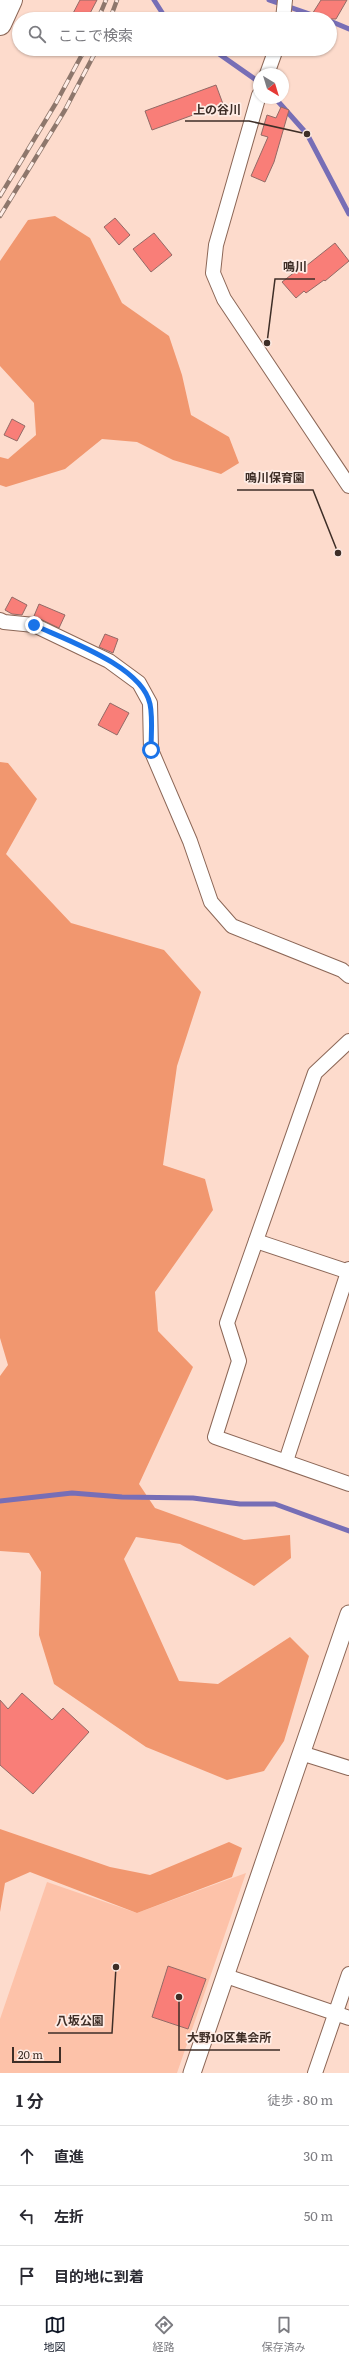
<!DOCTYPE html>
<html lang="ja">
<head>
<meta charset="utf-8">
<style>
	body { margin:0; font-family:Literata,"Noto Sans JP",serif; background:#f7f7f7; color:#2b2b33 }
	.compass { position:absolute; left:253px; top:68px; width:36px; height:36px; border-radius:50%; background:#fff; box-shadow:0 1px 3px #0004; rotate:142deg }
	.scale { position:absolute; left:12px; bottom:10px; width:49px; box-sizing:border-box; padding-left:4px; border:2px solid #3e2e27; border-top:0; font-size:11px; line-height:14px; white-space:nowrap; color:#3e2e27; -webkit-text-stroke:3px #feece5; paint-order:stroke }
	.stop { position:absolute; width:12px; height:12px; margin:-9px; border:3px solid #1a73e8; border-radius:50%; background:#fff }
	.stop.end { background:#1a73e8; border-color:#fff; box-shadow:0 1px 4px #0008 }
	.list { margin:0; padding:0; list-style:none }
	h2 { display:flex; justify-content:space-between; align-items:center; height:52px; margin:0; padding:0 16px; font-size:17px }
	h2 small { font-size:13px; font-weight:400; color:#7c7c81 }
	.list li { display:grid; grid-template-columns:26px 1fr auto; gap:12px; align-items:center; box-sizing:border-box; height:60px; padding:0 16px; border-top:1px solid #e1e1e2 }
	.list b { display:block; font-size:15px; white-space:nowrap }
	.list em { font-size:13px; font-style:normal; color:#7c7c81 }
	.icon { flex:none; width:22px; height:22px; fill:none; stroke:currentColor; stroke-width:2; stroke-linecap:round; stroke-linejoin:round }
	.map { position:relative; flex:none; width:349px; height:2073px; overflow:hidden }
	.search { position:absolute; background:#fff; box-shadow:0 1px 3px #0004; left:12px; right:12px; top:12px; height:44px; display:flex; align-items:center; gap:10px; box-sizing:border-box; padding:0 14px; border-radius:22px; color:#7c7c81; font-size:15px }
	.sheet { height:232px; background:#fff }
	nav { display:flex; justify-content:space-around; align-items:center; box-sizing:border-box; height:56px; border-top:1px solid #e1e1e2; background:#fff; font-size:11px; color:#7c7c81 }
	nav a { display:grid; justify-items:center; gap:2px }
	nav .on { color:#111827 }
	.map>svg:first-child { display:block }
	.green { fill:#fdc2a9 }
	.forest { fill:#f1976f }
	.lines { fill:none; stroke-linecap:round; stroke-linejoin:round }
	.stream { stroke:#776eb6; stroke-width:5 }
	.building { fill:#f97e78; stroke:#936a66 }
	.minor-casing { stroke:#8c6757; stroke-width:16 }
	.tertiary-casing { stroke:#8c6757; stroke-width:19 }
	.trunk-casing { stroke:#8c6757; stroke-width:24 }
	.minor { stroke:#fff; stroke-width:14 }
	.tertiary { stroke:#fff; stroke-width:17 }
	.trunk { stroke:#fff; stroke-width:22 }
	.rail-casing { stroke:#8e776c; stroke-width:4.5 }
	.rail { stroke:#feece5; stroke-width:3; stroke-dasharray:9; stroke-linecap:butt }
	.route { stroke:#1a73e8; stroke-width:5 }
	.leader { fill:none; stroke:#3e2e27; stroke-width:1.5 }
	.callout-dot { fill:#3e2e27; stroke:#feece5; stroke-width:1.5 }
	.callout-label { font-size:12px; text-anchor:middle; font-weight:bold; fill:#3e2e27; stroke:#feece5; stroke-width:3.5; stroke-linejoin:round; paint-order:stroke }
</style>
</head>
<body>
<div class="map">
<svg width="349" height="2073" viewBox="0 0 349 2073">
	<rect width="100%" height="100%" fill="#fddbcc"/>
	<path class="green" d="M246 1873 177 2073H0V2019L47 1882 137 1913Z"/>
	<g class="forest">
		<path d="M55 216 90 238 122 303 169 336 182 375 191 415 229 437 239 463 221 474 173 460 137 442 102 439 65 469 6 487 0 485V457L8 459 36 435 34 403 0 366V261L28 220Z"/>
		<path d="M0 762 8 763 37 799 6 854 71 923 164 950 201 992 177 1066 163 1165 205 1179 213 1210 155 1292 158 1331 193 1367 139 1484 155 1508 244 1540 290 1535 291 1558 254 1586 180 1544 136 1537 124 1559 179 1681 218 1684 290 1637 309 1656 284 1741 264 1771 227 1780 146 1747 54 1684 39 1635 41 1572 29 1553 0 1551V1376L8 1365 0 1338Z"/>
		<path d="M0 1829 110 1867 150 1875 229 1842 242 1848 232 1877 137 1913 30 1872 5 1883 0 1912Z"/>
	</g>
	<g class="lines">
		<g class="stream">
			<path d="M154 0 163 14 169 19"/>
			<path d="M269 0 324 19"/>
			<path d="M330 21 349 29"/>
			<path d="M212 49 259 82"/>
			<path d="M275 98 307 134 349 214"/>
			<path d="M0 1501 72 1493 122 1497 193 1498 240 1504H275L349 1531"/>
		</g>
	</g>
	<g class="building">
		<path d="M80 0H97L87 19H70Z"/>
		<path d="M321 0H347L336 19H309Z"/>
		<path d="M216 85 223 104 152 130 145 111Z"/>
		<path d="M281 107 289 110 274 162 265 182 251 176 268 137 261 135 267 115 276 118Z"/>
		<path d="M115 218 130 235 119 245 104 227Z"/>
		<path d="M154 233 172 255 151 272 133 249Z"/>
		<path d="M335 243 349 261 325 281 324 280 306 293 304 291 296 298 282 282 305 264 306 266Z"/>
		<path d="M12 419 25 426 17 441 4 435Z"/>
		<path d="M12 597 27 605 22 615 12 614 5 610Z"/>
		<path d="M39 604 65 615 59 628 34 616Z"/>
		<path d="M105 634 118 639 113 653 99 647Z"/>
		<path d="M110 703 129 713 117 735 98 725Z"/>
		<path d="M22 1693 52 1720 63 1708 89 1732 33 1794 0 1765V1700L8 1709Z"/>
		<path d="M168 1966 206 1979 188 2029 152 2017Z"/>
	</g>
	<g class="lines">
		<defs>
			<g id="minor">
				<path d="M283 19 285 0"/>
				<path d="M267 74 276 49"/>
				<path d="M259 95 216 245 213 273 224 299 349 486"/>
				<path d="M0 620 4 622 34 625 109 661 139 683 150 703 151 750 190 841 211 902 232 926 342 970 349 976"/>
				<path d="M349 1041 315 1073 227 1323 239 1361 215 1437 349 1484"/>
				<path d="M256 1241 349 1272"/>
				<path d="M286 1461 349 1269"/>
				<path d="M301 1753 349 1768"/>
				<path d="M226 1976 349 2018"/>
				<path d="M315 2073 349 1974"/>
			</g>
			<path id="tertiary" d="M192 2073 349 1614"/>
			<path id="trunk" d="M0 24 11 0"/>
		</defs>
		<use href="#minor" class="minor-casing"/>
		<use href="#tertiary" class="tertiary-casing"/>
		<use href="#trunk" class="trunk-casing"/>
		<use href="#minor" class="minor"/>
		<use href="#tertiary" class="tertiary"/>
		<use href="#trunk" class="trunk"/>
		<defs>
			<g id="rail">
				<path d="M98 19 106 0"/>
				<path d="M110 19 117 0"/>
				<path d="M0 196 56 103 85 49"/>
				<path d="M0 216 65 110 97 49"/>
			</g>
		</defs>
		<use href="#rail" class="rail-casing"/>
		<use href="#rail" class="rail"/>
	</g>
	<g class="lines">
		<path class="route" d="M34 625C66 640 142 666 150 704 153 718 151 735 151 750"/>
	</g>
	<path class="leader" d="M307 134L249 121H185M267 343L275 279H315M338 553L313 490H237M116 1967L112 2033H48M179 1997L179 2050H280"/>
	<g class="callout-dot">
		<circle cx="307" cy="134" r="4"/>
		<circle cx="267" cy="343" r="4"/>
		<circle cx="338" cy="553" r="4"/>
		<circle cx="116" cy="1967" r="4"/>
		<circle cx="179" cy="1997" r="4"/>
	</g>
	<g class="callout-label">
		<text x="217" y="114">上の谷川</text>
		<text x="295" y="271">鳴川</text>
		<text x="275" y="482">鳴川保育園</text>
		<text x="80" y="2025">八坂公園</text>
		<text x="229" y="2042">大野10区集会所</text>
	</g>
</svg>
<svg class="compass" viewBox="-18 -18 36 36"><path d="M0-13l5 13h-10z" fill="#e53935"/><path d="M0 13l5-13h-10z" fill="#7c7c81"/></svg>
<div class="scale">20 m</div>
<div class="stop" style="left:151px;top:750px"></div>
<div class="stop end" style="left:34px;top:625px"></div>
<div class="search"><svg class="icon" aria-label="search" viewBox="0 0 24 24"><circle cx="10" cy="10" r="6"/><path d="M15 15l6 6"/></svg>ここで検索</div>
</div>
<section class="sheet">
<h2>1 分<small>徒歩 · 80 m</small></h2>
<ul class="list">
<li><svg class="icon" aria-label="ahead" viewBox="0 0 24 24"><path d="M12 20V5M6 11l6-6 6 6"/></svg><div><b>直進</b></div><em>30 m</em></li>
<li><svg class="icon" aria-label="left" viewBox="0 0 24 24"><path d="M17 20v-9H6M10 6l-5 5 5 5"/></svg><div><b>左折</b></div><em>50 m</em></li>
<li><svg class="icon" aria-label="arrive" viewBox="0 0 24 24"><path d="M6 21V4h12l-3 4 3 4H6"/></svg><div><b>目的地に到着</b></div></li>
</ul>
</section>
<nav>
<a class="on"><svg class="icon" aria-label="map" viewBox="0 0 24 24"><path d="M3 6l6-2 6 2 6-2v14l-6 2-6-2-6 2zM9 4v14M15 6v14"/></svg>地図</a>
<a><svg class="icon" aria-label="directions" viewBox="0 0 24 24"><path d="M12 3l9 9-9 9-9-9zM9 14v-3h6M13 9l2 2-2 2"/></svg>経路</a>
<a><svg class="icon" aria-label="saved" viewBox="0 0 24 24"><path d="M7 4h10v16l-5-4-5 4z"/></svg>保存済み</a>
</nav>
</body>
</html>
